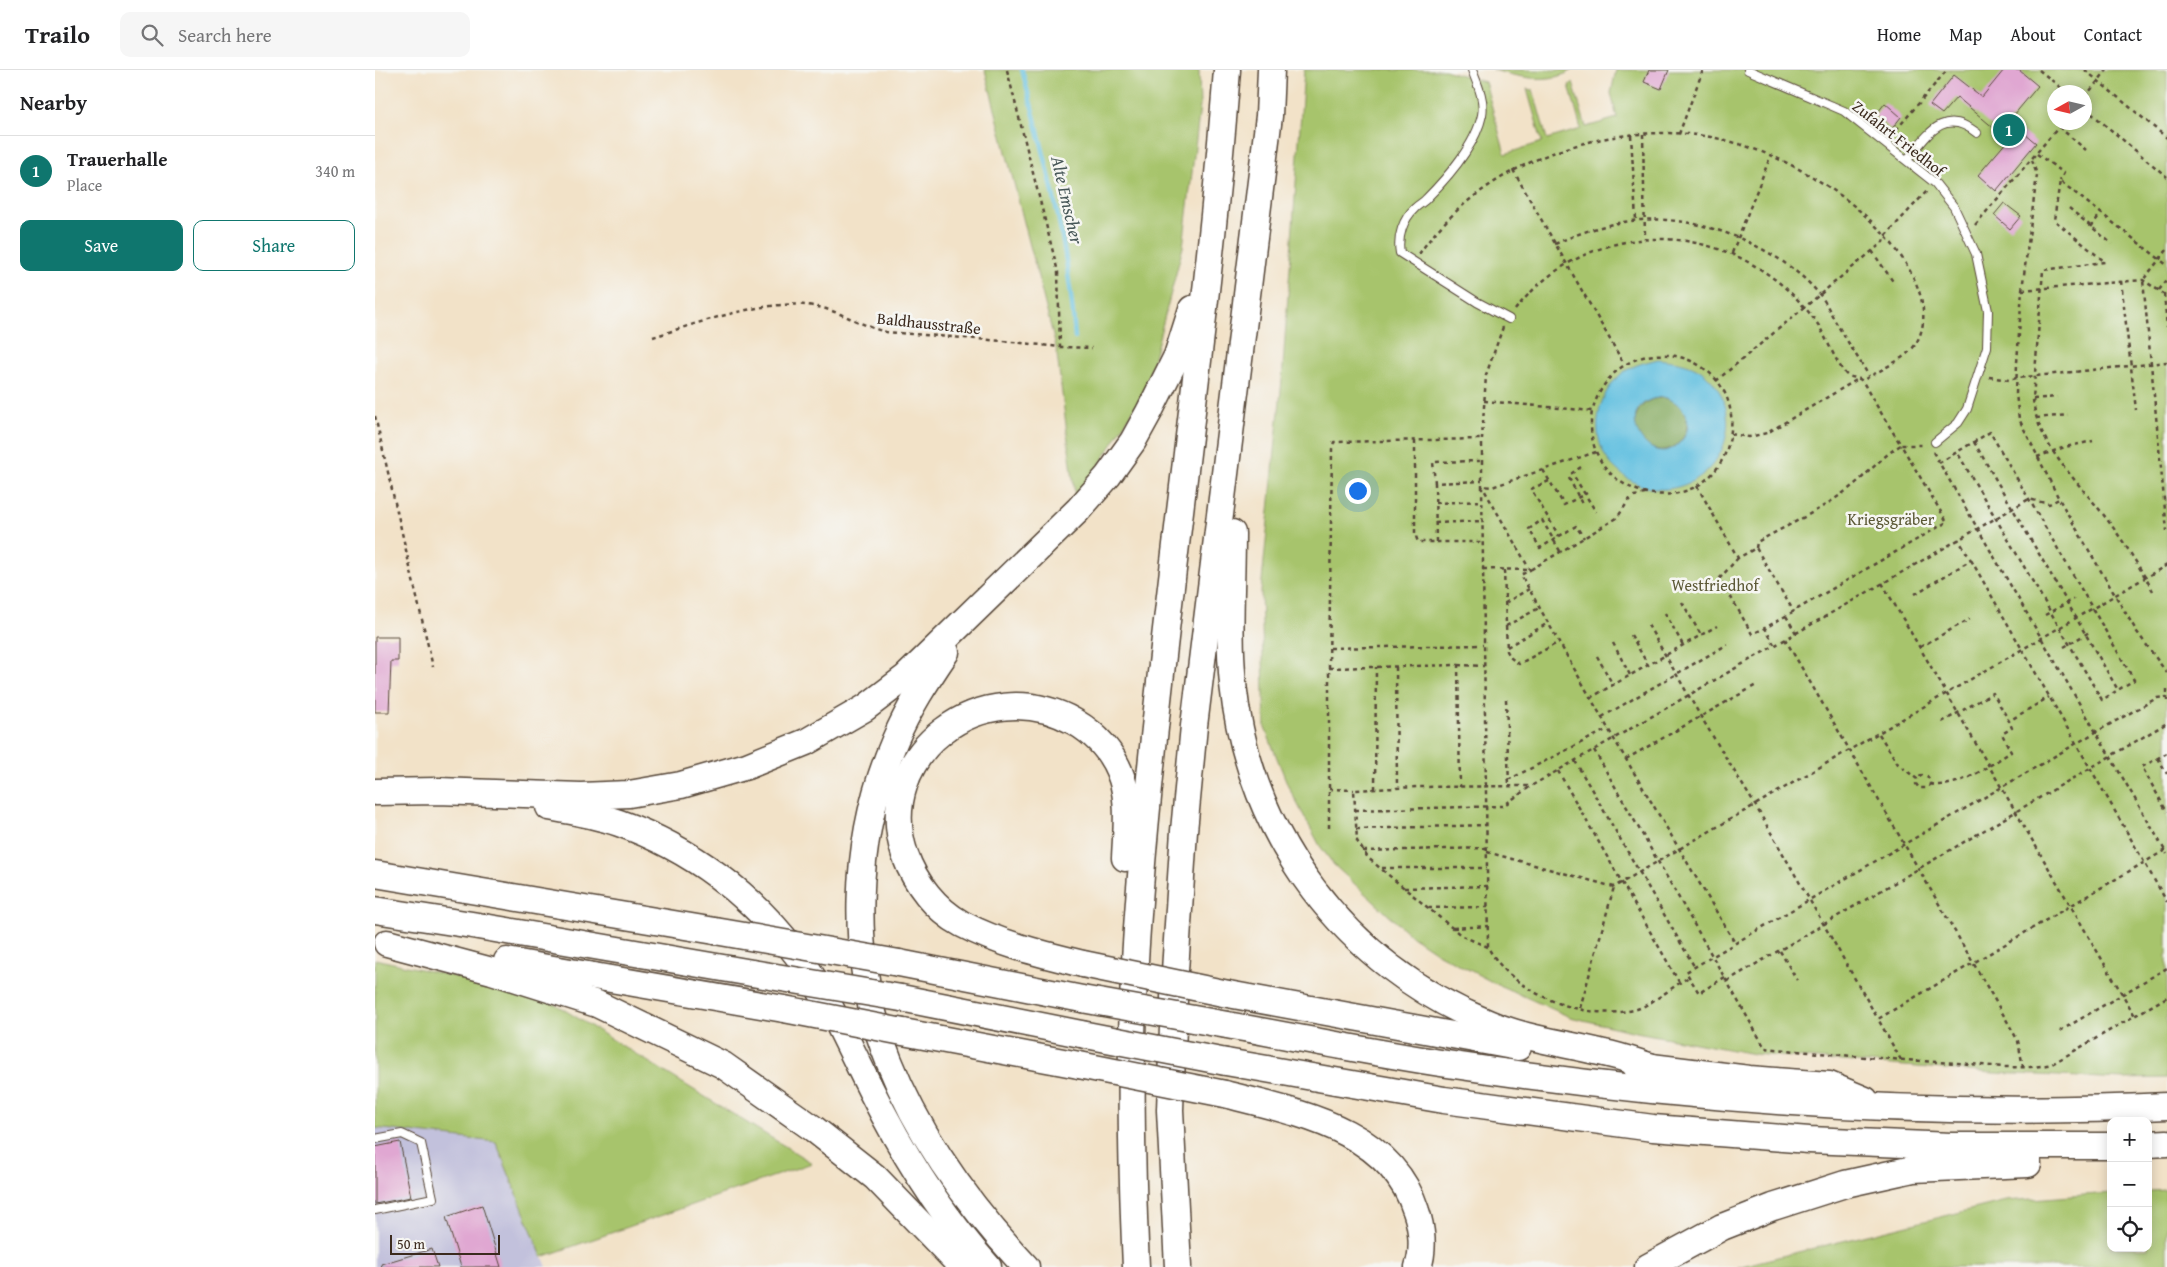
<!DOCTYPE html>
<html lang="en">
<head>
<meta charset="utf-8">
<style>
	body { margin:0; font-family:"Gentium Book Plus",serif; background:#f6f6f6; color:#202124 }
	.controls { position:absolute; right:15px; bottom:15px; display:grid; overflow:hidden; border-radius:10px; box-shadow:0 2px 12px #0003 }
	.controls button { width:45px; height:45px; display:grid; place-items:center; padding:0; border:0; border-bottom:1px solid #e0e0e0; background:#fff; color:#202124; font:25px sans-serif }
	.compass { position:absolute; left:1672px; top:15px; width:45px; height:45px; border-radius:50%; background:#fff; box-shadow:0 2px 12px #0003; rotate:262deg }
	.scale { position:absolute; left:15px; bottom:12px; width:110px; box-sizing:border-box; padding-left:5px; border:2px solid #3b2a1e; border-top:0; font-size:14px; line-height:18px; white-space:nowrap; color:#3b2a1e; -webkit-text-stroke:4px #f6f6f2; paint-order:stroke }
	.you { position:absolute; left:982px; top:420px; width:18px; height:18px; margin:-12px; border:4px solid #fff; border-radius:50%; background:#1a73e8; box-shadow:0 0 0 8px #1a73e833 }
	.badge { display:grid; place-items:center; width:32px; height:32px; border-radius:50%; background:#0f766e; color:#fff; font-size:16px; font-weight:700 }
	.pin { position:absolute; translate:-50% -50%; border:2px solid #fff; box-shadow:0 1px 5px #0006 }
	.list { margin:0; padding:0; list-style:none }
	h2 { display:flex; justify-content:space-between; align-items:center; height:65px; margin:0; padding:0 20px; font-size:21px }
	h2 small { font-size:16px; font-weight:400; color:#757577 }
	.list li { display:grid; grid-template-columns:32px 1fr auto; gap:15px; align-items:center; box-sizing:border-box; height:70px; padding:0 20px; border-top:1px solid #e0e0e0 }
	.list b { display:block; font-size:19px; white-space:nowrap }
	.list p { margin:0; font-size:16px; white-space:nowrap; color:#757577 }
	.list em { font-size:16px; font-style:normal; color:#757577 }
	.actions { display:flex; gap:10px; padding:15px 20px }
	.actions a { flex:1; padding:11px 0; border:1px solid #0f766e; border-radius:10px; text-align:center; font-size:18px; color:#0f766e }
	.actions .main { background:#0f766e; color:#fff }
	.icon { flex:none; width:28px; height:28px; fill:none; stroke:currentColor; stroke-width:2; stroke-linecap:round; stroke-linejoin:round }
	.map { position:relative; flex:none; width:1792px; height:1197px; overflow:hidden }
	header { display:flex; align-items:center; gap:30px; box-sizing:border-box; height:70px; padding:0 25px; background:#fff; border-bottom:1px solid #e0e0e0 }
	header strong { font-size:24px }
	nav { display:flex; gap:28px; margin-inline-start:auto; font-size:18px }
	.search { width:350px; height:45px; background:#f6f6f6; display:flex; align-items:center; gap:12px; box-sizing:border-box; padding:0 18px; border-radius:10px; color:#757577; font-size:19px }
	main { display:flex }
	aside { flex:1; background:#fff }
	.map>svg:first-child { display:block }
	.industrial { fill:#c2c1dc }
	.green { fill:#a7c46c; stroke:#717745; fill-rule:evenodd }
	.forest { fill:#85aa60; stroke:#606a3f }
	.water { fill:#62c0e0; stroke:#4e757f; fill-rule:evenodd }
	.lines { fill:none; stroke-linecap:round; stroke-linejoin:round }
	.stream { stroke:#62c0e0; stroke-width:4.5 }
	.building { fill:#e0a7d2 }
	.lane-casing { stroke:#564638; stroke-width:10 }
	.highway-casing { stroke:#564638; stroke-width:29 }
	.path { stroke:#564638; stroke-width:2.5; stroke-dasharray:4 4; stroke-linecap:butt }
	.lane { stroke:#fff; stroke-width:8 }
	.highway { stroke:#fff; stroke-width:26 }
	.highway-bridge-casing { stroke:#564638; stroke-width:29; stroke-linecap:butt }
	.highway-bridge { stroke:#fff; stroke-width:26 }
	.labels { text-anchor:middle; stroke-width:5; stroke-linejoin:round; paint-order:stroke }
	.street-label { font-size:16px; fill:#3b2a1e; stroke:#f6f6f2 }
	.park-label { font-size:16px; fill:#5b5835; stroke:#f6f6f2 }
	.water-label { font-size:18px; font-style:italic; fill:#475758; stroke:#f6f6f2 }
</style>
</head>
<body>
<header>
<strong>Trailo</strong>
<div class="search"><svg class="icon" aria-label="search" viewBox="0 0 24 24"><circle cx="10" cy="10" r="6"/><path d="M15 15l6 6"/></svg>Search here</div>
<nav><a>Home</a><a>Map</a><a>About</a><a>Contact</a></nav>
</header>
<main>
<aside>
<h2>Nearby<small></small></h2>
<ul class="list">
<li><span class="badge">1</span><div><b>Trauerhalle</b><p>Place</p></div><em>340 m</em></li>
</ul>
<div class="actions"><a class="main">Save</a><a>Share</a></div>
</aside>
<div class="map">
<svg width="1792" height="1197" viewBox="0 0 1792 1197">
	<rect width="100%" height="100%" fill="#f6f6f2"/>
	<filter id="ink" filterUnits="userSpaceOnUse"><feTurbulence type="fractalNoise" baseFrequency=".02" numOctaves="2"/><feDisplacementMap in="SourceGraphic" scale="10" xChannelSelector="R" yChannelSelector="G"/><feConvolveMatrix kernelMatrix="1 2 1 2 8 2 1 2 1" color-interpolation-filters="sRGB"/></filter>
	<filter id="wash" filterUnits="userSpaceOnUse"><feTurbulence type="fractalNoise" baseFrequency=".0096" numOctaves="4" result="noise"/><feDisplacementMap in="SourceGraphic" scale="20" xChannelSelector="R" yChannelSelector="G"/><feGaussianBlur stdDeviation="1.12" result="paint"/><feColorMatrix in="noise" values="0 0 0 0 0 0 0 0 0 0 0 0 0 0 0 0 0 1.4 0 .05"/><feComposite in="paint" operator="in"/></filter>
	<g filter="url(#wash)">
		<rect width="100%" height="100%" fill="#f2e2c8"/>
		<path class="industrial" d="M0 1058 121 1072 172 1197H0Z"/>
		<g class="green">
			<path d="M610 0H824L825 36 808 177 770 321 701 433 681 277Z"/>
			<path d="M929 0H1070L1110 12 1130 84 1167 72 1152 19 1158 20 1172 69 1206 59 1194 15 1198 13 1211 57 1242 48 1236 23 1241 0H1792V1008L1749 1009 1618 1003 1379 984 1261 962 1195 947 1117 912 1064 884 1034 864 959 795 945 776 914 718 890 658 886 521 907 310ZM1680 22H1710V52H1680Z"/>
			<path d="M1118 0H1198C1173 15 1144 7 1118 0Z"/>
			<path d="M0 889 167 926 437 1093 167 1187 121 1072 0 1058Z"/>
			<path d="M1792 1120V1197H1362L1631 1131 1736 1123V1178H1773V1121Z"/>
		</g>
		<circle class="forest" cx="1286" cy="354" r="26"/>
		<path class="water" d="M1283 289C1298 291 1313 292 1326 301 1375 338 1352 412 1292 419 1269 421 1251 410 1236 394 1215 370 1220 330 1242 308 1253 296 1268 293 1283 289ZM1288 327C1308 332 1321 352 1307 370 1276 409 1230 332 1288 327Z"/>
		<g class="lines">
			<path class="stream" d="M647 0C671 89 694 176 700 268"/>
		</g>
		<g id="blocks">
			<g class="building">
				<path d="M1274 0H1294L1286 19 1269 12Z"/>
				<path d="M1629 0H1644L1663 16 1634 51 1661 73 1621 121 1603 105 1633 70 1582 27 1567 44 1555 35 1579 5 1607 27Z"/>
				<path d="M1510 33 1526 47 1516 60 1500 46Z"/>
				<path d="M1629 133 1646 146 1635 159 1619 145Z"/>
				<path d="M0 567H23V591H16L14 642H0Z"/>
				<path d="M25 1072 36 1127 0 1134V1077Z"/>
				<path d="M107 1135 126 1197H86L71 1147Z"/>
				<path d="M57 1179 63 1197H7L6 1194Z"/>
			</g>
		</g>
	</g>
	<g filter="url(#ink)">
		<use href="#blocks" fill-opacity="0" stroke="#564638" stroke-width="1"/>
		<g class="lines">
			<defs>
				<g id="lane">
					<path d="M1097 0C1102 13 1110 30 1107 45 1101 74 1073 107 1052 128 1049 132 1044 134 1040 138 1028 149 1022 167 1025 183L1102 232 1134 249"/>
					<path d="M1373 0 1469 41 1560 113 1579 137 1601 184 1613 241 1612 277 1592 339 1583 353 1560 372"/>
					<path d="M1532 90C1552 66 1568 36 1602 63"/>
					<path d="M0 1069 27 1064 46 1073 58 1128 0 1140"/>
				</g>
				<g id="highway">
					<path d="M857 463C857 513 853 564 858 614 874 767 971 895 1113 953 1150 969 1190 973 1229 983 1245 986 1261 992 1277 997"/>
					<path d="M571 582C552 610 533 639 520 670 477 769 473 891 514 991 545 1069 594 1136 651 1197"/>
					<path d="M0 722 63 721 206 726 254 724 306 715 372 696 431 672 490 638 531 607 561 578 703 440 733 406 758 371 774 342 802 286 817 239"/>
					<path d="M174 737C197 741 221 745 244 753 315 778 378 825 423 886 459 935 480 992 509 1045 538 1100 572 1151 613 1197"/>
					<path d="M0 804 340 861"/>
					<path d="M0 840 97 855 377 903"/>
					<path d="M12 873 117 901 222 934 348 995 439 1059 500 1107 587 1197"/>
					<path d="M132 891 409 939"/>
					<path d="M524 893 707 929"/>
					<path d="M708 894C667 884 625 874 587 854 561 840 540 813 530 785 496 684 608 600 700 652 722 665 739 684 747 709 755 734 751 762 750 788"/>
					<path d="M853 924 1143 977"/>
					<path d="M526 928 706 964"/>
					<path d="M852 955C926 968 999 983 1072 994 1310 1030 1551 1048 1792 1036"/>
					<path d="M528 962 704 995"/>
					<path d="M851 992 1069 1030 1278 1058 1434 1070 1576 1076H1736"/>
					<path d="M1260 995 1374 1009 1454 1015 1490 1030"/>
					<path d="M850 1024C923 1043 1015 1059 1041 1141 1047 1158 1049 1180 1043 1197"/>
					<path d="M1773 1074 1792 1073"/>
					<path d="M761 1197C757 1108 755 1020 758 931 762 831 772 731 783 630 806 420 836 211 852 0"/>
					<path d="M803 1197 795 1040 800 901 809 761 819 656 894 46 896 0"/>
					<path d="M1273 1197 1347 1157 1398 1137 1470 1114 1538 1099 1653 1094"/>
				</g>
			</defs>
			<use href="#lane" class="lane-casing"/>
			<use href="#highway" class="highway-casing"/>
			<g class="path">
				<path d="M632 0 683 202 685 277"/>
				<path d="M1664 0 1691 22"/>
				<path d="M1710 0 1792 68"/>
				<path d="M1710 27 1732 0"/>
				<path d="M1710 38 1792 107"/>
				<path d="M1684 57 1711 80"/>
				<path d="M1268 64 1270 169"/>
				<path d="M1304 64 1328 0"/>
				<path d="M1256 65 1261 150"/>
				<path d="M1516 66 1572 0"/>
				<path d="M1662 84 1689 103 1685 111"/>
				<path d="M1657 90 1662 105 1647 220 1642 293 1641 324 1644 349 1684 429 1740 525 1762 562 1792 603"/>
				<path d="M1138 100 1249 294"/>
				<path d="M1694 138 1737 174"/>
				<path d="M1600 155 1688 52"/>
				<path d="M1716 157 1726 143"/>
				<path d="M1180 174C1214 158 1253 147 1291 150 1343 153 1411 183 1445 225 1451 232 1455 242 1460 251 1471 269 1483 288 1494 306"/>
				<path d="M1792 180 1768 210 1792 461"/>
				<path d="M1497 181 1519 213"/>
				<path d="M1357 183 1396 85"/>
				<path d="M1044 184C1104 97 1218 53 1322 65 1401 74 1506 136 1540 211 1549 231 1553 255 1540 275 1531 289 1501 302 1487 311"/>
				<path d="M1746 211 1761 340"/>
				<path d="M1647 220 1768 210 1792 226"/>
				<path d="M1784 220 1792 210"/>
				<path d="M1789 224 1792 257"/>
				<path d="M1140 240C1167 205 1207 180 1250 172 1325 158 1401 193 1444 256 1450 266 1465 300 1472 305 1476 308 1482 307 1486 310 1490 314 1493 322 1496 326 1506 343 1516 359 1526 375H1549"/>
				<path d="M1128 257 1111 305 1107 369V416L1155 500 1146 505 1239 669 1360 873"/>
				<path d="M278 267C323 253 397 226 443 237 467 242 487 256 511 262L628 271 685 277 717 278"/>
				<path d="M1614 307 1634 310 1642 308 1792 292"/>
				<path d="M1341 311 1508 172 1510 166 1552 121"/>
				<path d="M1658 329 1682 327"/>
				<path d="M1109 331 1217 341C1245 247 1371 281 1355 367 1338 458 1203 435 1217 341"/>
				<path d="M0 346 58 597"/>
				<path d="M1661 348 1693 345"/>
				<path d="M1356 364 1374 367 1392 363 1483 309"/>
				<path d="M1040 371V464L1043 472H1107"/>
				<path d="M1599 372 1743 620"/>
				<path d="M1221 382 1117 417 1107 416 1113 877C1137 924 1212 953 1262 939 1276 935 1300 915 1314 907"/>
				<path d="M1558 382 1792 784"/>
				<path d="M1662 387 1690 377 1718 371"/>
				<path d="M1564 393 1615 362 1759 610 1727 630 1582 382"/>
				<path d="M1206 397 1197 403 1221 442"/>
				<path d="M1168 400 1189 435 1212 423"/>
				<path d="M1194 408 1207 434"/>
				<path d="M1174 411 1156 419 1184 466"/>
				<path d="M1060 413 1058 392 1107 391"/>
				<path d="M1322 416 1363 488 1381 478 1419 542"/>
				<path d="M1060 433 1107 431"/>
				<path d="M1060 453 1107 451"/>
				<path d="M1061 472 1060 413 1107 411"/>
				<path d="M1381 478 1382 472C1413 455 1447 440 1476 417 1493 404 1507 386 1526 375L1572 452 1390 558 1400 576"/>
				<path d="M1185 481 1167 450 1154 459 1165 478C1177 471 1189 463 1201 456L1209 468"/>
				<path d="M1363 488 1345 508 1377 564 1390 558"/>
				<path d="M1596 490 1792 832"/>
				<path d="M1108 499 1155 500 1242 448 1254 430 1259 426 1270 424"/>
				<path d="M1129 500 1132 581 1136 588 1144 594 1184 572"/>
				<path d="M1507 513 1760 946"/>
				<path d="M1778 521C1764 496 1748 470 1731 448 1704 412 1662 376 1658 329L1668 200 1730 192 1679 150 1685 111 1792 195"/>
				<path d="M1540 524 1596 490 1583 469"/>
				<path d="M1307 532 1326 565"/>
				<path d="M1130 533 1154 519"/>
				<path d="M1290 543 1308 575"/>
				<path d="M1670 545 1699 529"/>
				<path d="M1411 546 1421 563"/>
				<path d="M1273 555 1326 647 1380 735 1503 949"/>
				<path d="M1131 556 1164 538"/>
				<path d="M1256 565 1273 595"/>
				<path d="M1410 569 1632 951 1643 971 1648 997"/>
				<path d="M1238 573 1255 605"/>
				<path d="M1132 577 1173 553"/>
				<path d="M1545 577 1595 549"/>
				<path d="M1689 577 1716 561"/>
				<path d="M955 578 1108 575"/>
				<path d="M1222 586 1238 615"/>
				<path d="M1083 595 1109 596"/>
				<path d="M1021 597 1022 718"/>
				<path d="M954 598 957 379 959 372 1106 369"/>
				<path d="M1792 619V634"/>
				<path d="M1215 628 1342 556"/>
				<path d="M1131 629 1134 716"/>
				<path d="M1227 647 1353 574"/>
				<path d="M1567 652 1618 623 1634 651 1674 627"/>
				<path d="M1504 664 1523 694 1542 709 1541 714 1544 718H1551L1555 715V710L1552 706 1547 705 1542 709"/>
				<path d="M1219 680 1390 978C1454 984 1518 990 1582 993 1613 995 1646 1001 1677 994L1792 927"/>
				<path d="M1792 683 1767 697 1792 742"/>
				<path d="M1783 688 1792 704"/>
				<path d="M1251 689 1383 614"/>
				<path d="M1200 691 1319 896"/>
				<path d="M1183 701 1304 912"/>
				<path d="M1133 710 1233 659"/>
				<path d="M1555 714C1583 720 1613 696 1636 682L1627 664 1637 658 1634 651"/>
				<path d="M954 719 979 720"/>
				<path d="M1000 719 1001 597"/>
				<path d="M980 740 1128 736 1156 716 1654 429 1674 434 1684 429"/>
				<path d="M954 758V598L1083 595 1085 717"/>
				<path d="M981 759 1111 755"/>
				<path d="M988 781 1112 778"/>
				<path d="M1112 782 1239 817 1792 495"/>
				<path d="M1007 798H1112"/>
				<path d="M1029 818 1113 816"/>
				<path d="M1053 838 1113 837"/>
				<path d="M1078 858 1114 856"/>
				<path d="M1113 877 1087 866 993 788 982 771 979 720 1042 717 1155 716"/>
				<path d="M1405 881 1422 910"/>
				<path d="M1350 907 1324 923 1311 902 1721 662 1782 628 1792 627"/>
				<path d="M1352 911 1792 653"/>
				<path d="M1205 938 1239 817"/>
				<path d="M1685 961 1792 898"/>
				<path d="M1526 990 1503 949 1792 779"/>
			</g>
			<use href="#lane" class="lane"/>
			<use href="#highway" class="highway"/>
			<defs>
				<g id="highway-bridge">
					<path d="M340 861 524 893"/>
					<path d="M708 894 853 924"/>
					<path d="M377 903 526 928"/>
					<path d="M707 929 852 955"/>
					<path d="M409 939 528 962"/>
					<path d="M706 964 851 992"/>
					<path d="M704 995 850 1024"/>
				</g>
			</defs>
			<use href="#highway-bridge" class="highway-bridge-casing"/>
			<use href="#highway-bridge" class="highway-bridge"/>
		</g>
	</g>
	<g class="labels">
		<g class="street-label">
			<text transform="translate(1524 68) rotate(38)" y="6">Zufahrt Friedhof</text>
			<text transform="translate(554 253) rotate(6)" y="6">Baldhausstraße</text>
		</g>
		<g class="park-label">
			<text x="1516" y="455">Kriegsgräber</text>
			<text x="1340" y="521">Westfriedhof</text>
		</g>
		<g class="water-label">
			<text transform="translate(692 130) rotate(77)" y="6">Alte Emscher</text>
		</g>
	</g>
</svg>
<div class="controls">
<button>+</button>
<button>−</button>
<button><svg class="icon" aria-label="locate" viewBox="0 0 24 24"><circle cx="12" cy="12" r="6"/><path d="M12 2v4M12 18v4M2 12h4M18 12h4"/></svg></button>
</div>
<svg class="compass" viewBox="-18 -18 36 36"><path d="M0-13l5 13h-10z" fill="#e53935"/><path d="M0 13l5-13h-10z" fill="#757577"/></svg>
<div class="scale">50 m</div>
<div class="you"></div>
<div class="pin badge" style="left:1634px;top:60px">1</div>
</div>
</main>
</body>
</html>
